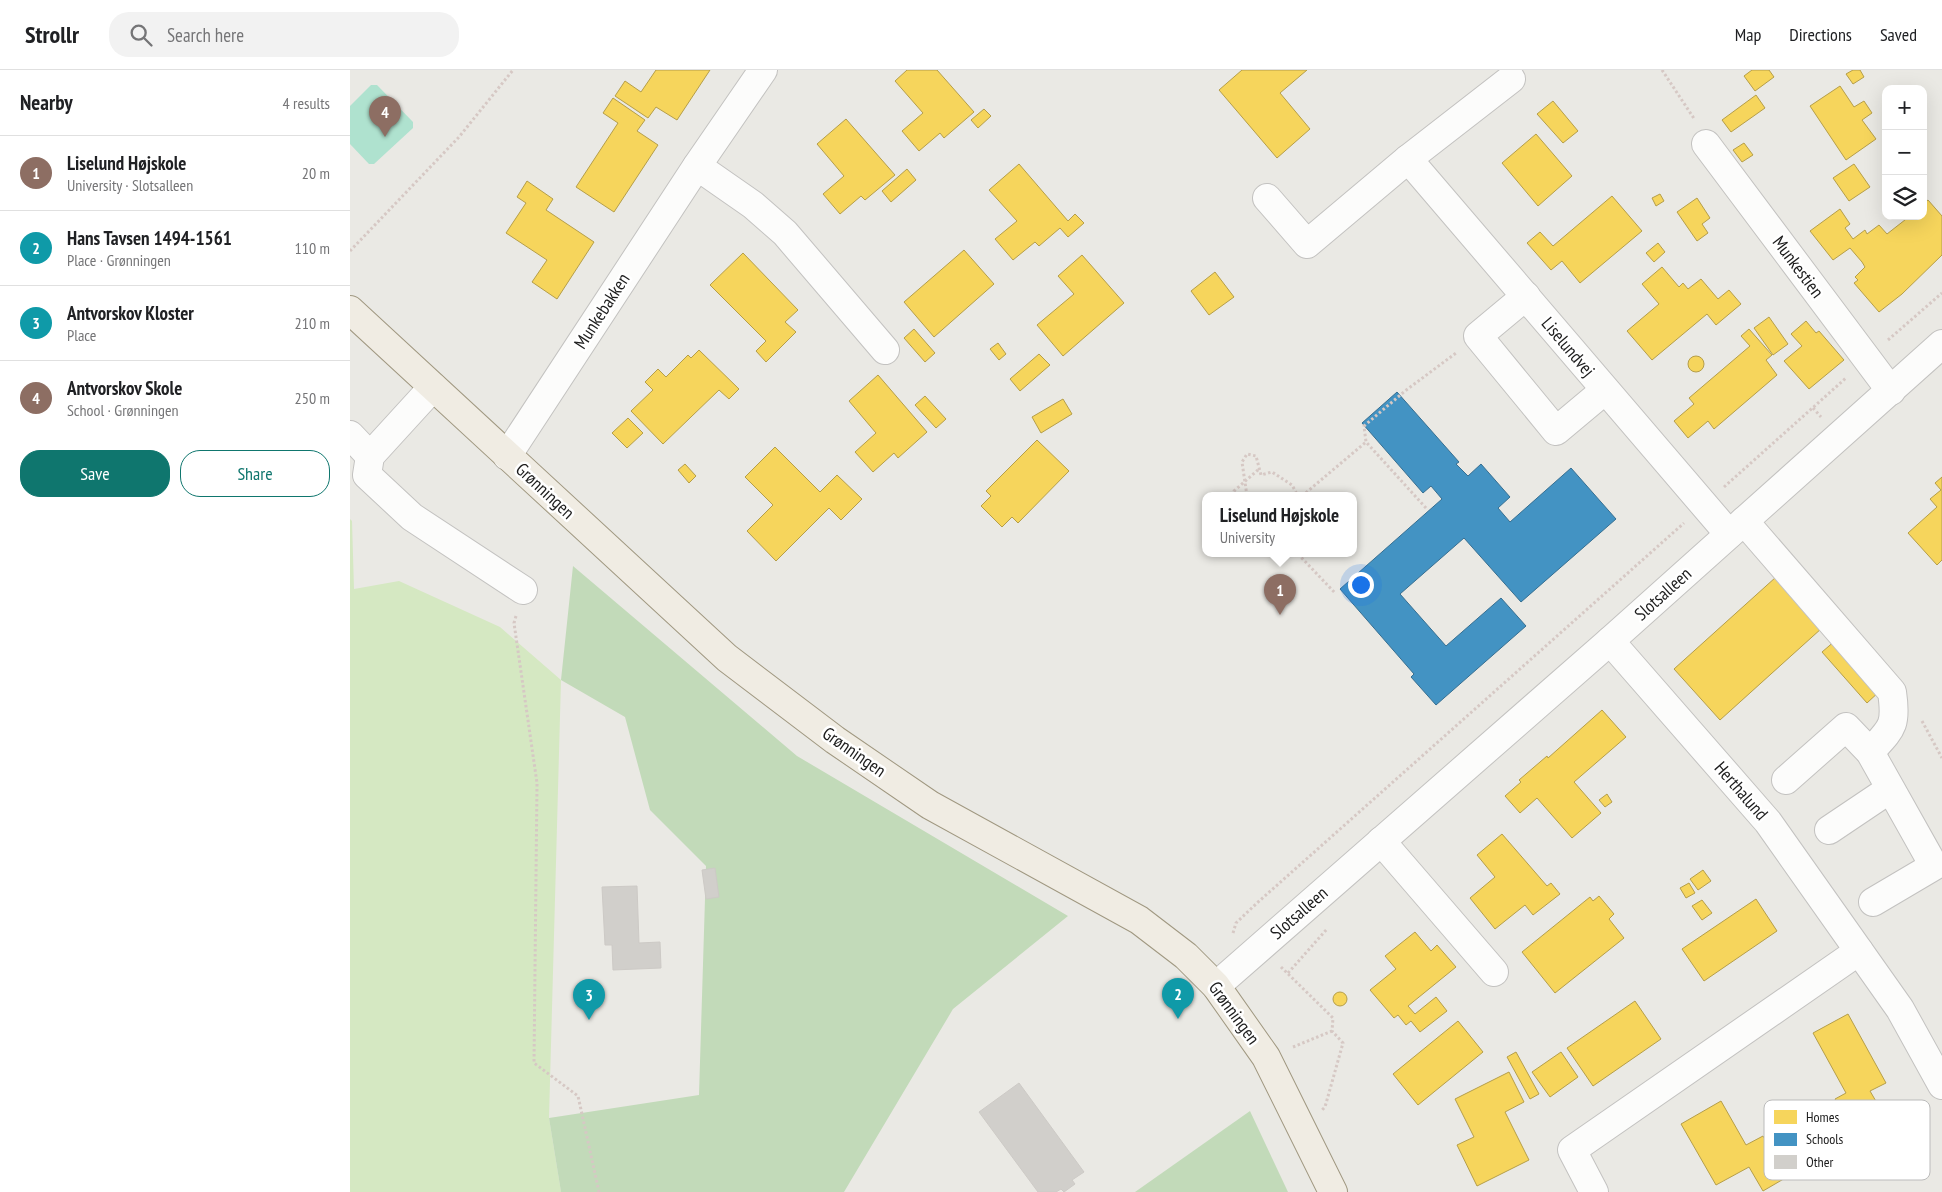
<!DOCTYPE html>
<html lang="en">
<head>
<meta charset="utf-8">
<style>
	body { margin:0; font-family:"PT Sans Narrow",sans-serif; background:#f2f2f2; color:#202124 }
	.controls { position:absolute; right:15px; top:15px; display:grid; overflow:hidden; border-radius:10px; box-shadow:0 5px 20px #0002 }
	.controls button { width:45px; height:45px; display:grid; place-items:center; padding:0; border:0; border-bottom:1px solid #e0e0e0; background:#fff; color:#202124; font:25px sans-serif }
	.you { position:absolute; left:1010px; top:514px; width:18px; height:18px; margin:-12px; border:4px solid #fff; border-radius:50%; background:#1a73e8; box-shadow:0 0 0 8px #1a73e833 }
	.badge { display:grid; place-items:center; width:32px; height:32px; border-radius:50%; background:#0f766e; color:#fff; font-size:16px; font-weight:700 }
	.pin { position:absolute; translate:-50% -41px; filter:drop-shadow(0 1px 2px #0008) }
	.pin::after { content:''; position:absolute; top:26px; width:18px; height:15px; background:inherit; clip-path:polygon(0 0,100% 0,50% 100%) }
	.popup { position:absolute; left:852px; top:422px; width:155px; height:65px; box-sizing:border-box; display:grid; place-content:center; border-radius:10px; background:#fff; filter:drop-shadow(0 1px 4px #0005); font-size:16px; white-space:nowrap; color:#757577 }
	.popup b { font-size:19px; color:#202124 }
	.popup::after { content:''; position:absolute; left:50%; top:100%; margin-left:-10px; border:10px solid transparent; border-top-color:#fff }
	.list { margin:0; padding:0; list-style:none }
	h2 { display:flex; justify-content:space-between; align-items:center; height:65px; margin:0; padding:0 20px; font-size:21px }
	h2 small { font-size:16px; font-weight:400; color:#757577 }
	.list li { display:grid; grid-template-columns:32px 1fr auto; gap:15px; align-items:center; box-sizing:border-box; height:75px; padding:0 20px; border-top:1px solid #e0e0e0 }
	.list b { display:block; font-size:19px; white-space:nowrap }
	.list p { margin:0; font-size:16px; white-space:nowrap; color:#757577 }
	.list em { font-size:16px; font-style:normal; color:#757577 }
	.actions { display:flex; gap:10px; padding:15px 20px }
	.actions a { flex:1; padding:11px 0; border:1px solid #0f766e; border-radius:20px; text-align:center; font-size:18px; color:#0f766e }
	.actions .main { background:#0f766e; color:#fff }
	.icon { flex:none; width:28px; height:28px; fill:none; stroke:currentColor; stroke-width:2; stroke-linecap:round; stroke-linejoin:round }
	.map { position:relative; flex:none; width:1592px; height:1122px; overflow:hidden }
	header { display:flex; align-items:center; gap:30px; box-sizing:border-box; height:70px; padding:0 25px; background:#fff; border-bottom:1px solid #e0e0e0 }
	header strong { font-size:24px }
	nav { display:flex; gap:28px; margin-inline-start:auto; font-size:18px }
	.search { width:350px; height:45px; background:#f2f2f2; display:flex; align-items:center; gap:12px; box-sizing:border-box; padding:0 18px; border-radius:20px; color:#757577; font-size:19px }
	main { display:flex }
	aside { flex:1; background:#fff }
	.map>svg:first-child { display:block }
	.grass { fill:#d5e8c2 }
	.forest { fill:#c2dab9 }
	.pitch { fill:#afe2cf }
	.homes { fill:#f6d55c; stroke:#b59e49 }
	.schools { fill:#4393c3; stroke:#376f91 }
	.building { fill:#d1cfcb; stroke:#cdcac6 }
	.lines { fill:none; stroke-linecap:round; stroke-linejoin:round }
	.minor-casing { stroke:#c3c2c0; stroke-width:30 }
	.major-casing { stroke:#a09881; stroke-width:30 }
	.path { stroke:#d6c8c4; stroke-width:3; stroke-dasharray:2.5 2.5; stroke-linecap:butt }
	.minor { stroke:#fcfcfb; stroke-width:28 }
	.major { stroke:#f0ece3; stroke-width:28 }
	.labels { text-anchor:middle; stroke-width:5; stroke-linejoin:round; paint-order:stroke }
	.street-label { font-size:18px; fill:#1c1c1c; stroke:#fff }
	.key { fill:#fff; stroke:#bbb; stroke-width:1 }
	.key-label { font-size:14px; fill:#1c1c1c }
</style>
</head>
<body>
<header>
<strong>Strollr</strong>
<div class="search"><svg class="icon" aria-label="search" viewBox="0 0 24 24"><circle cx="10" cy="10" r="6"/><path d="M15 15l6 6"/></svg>Search here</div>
<nav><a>Map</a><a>Directions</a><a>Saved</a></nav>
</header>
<main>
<aside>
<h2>Nearby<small>4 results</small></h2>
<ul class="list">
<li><span class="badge" style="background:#8d6e63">1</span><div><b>Liselund Højskole</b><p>University · Slotsalleen</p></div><em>20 m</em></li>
<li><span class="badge" style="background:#0f9aa8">2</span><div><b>Hans Tavsen 1494-1561</b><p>Place · Grønningen</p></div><em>110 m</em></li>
<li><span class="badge" style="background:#0f9aa8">3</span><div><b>Antvorskov Kloster</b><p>Place</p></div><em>210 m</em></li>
<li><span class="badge" style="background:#8d6e63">4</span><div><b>Antvorskov Skole</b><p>School · Grønningen</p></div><em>250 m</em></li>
</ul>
<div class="actions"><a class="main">Save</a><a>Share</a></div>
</aside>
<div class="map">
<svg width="1592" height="1122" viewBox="0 0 1592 1122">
	<rect width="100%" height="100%" fill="#eae9e4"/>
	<path class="grass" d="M0 449 2 451 4 519 49 511 150 557 211 610 199 1048 211 1122H0Z"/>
	<g class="forest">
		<path d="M223 496 447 686 718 846 603 939 494 1122H211L199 1048 349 1025 356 796 300 740 275 647 211 610Z"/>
		<path d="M900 1041 938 1122H785Z"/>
	</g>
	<path class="pitch" d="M21 15H27L63 52V58L24 94H19L0 74V36Z"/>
	<g class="homes">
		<path d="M306 0H360L327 50 306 37 298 48 265 26 275 11 291 22Z"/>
		<path d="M557 0H587L624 42 594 68 590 63 569 81 552 61 573 43 545 11Z"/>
		<path d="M892 0H957L930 23 960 59 927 88 869 20Z"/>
		<path d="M1402 0H1419L1424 7 1405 21 1394 6Z"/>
		<path d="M1503 0H1510L1514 7 1503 14 1496 4Z"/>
		<path d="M1490 16 1504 37 1514 31 1522 43 1512 50 1526 69 1496 90 1460 36Z"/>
		<path d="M1406 25 1415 38 1381 62 1372 50Z"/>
		<path d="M263 28 295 50 287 61 308 75 264 142 226 117 268 53 253 43Z"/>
		<path d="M1203 31 1228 61 1213 73 1187 44Z"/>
		<path d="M634 39 641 46 628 58 621 50Z"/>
		<path d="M496 49 545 105 515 130 511 126 490 144 473 124 494 106 467 74Z"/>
		<path d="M1186 64 1222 106 1188 136 1152 93Z"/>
		<path d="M1394 73 1403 85 1392 92 1383 80Z"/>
		<path d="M669 94 718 151 725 144 734 153 718 167 710 158 689 176 685 172 663 190 645 169 667 151 639 120Z"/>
		<path d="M1504 94 1520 117 1499 131 1483 108Z"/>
		<path d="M557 99 566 110 541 132 532 121Z"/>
		<path d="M177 111 203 129 196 140 244 172 207 229 182 212 197 190 156 163 176 133 167 127Z"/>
		<path d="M1310 124 1314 131 1306 136 1302 128Z"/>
		<path d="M1262 126 1292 161 1230 213 1212 191 1201 200 1177 173 1190 162 1203 176Z"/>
		<path d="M1347 128 1360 148 1352 154 1358 163 1347 171 1327 142Z"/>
		<path d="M1578 130 1592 146V185L1552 224 1529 242 1504 213 1508 210 1505 207 1515 197 1512 192 1500 178 1483 190 1460 161 1490 139 1500 154 1495 158 1503 169 1515 160 1517 164 1529 155 1537 164 1560 146H1573V134Z"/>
		<path d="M1308 173 1315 182 1304 192 1296 183Z"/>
		<path d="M614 180 644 214 584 267 554 232Z"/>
		<path d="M393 183 448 240 435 252 446 262 416 292 406 281 416 271 360 215Z"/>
		<path d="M732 185 774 233 713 286 687 255 724 224 708 206Z"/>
		<path d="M1312 197 1329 217 1333 213 1338 219 1351 209 1368 229 1379 220 1391 234 1366 255 1357 244 1302 290 1277 261 1309 234 1292 214Z"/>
		<path d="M865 202 884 227 859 245 841 221Z"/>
		<path d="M1419 247 1438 274 1423 285 1404 258Z"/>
		<path d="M1456 251 1466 263 1469 261 1494 290 1459 319 1434 291 1452 276 1441 264Z"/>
		<path d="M564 259 585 283 575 292 554 268Z"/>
		<path d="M1399 259 1422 285 1416 290 1427 305 1364 359 1358 351 1338 368 1324 351 1344 334 1339 328 1400 276 1391 266Z"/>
		<path d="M648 273 656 284 649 290 640 279Z"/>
		<path d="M349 280 389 319 379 329 369 320 313 374 281 341 303 320 295 312 308 299 316 307 338 285 341 288Z"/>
		<path d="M689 284 700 295 670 321 660 309Z"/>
		<circle cx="1346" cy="294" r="8"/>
		<path d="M528 305 577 362 548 388 544 383 523 402 505 382 526 363 499 331Z"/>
		<path d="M575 326 596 349 586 358 565 335Z"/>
		<path d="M713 329 722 344 691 363 682 347Z"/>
		<path d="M278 348 293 363 277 378 262 363Z"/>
		<path d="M687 370 719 401 668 453 662 447 652 457 631 436 641 426 636 421Z"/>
		<path d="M425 377 470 422 487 405 512 429 491 450 479 438 426 491 397 461 423 435 395 407Z"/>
		<path d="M335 394 346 406 339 413 328 400Z"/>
		<path d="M1592 407V490L1587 495 1558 463 1587 437 1580 429 1591 420 1585 413Z"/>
		<path d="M1426 507 1472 558 1370 650 1324 599Z"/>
		<path d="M1486 570 1531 620 1517 633 1472 582Z"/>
		<path d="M1252 640 1276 667 1224 712 1251 743 1222 768 1187 728 1170 743 1155 726 1171 712 1169 710 1197 686 1198 688Z"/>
		<path d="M1257 724 1262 732 1255 737 1249 730Z"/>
		<path d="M1152 764 1197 816 1201 813 1210 824 1183 845 1175 835 1145 859 1120 828 1145 807 1127 785Z"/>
		<path d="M1353 800 1361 811 1348 820 1340 809Z"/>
		<path d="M1339 813 1345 823 1336 828 1330 818Z"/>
		<path d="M1249 826 1264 844 1259 849 1274 868 1205 923 1172 882 1240 827 1243 831Z"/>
		<path d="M1406 829 1427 861 1354 911 1332 879Z"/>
		<path d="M1352 830 1362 843 1352 850 1342 836Z"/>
		<path d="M1065 862 1081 881 1087 875 1106 897 1058 936 1065 944 1086 927 1097 941 1070 962 1061 951 1056 955 1048 945 1044 948 1020 920 1046 899 1035 886Z"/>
		<circle cx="990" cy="929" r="7"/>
		<path d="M1285 931 1311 969 1243 1016 1217 978Z"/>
		<path d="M1498 944 1536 1013 1520 1021 1527 1033 1496 1050 1485 1029 1496 1023 1463 963Z"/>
		<path d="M1108 951 1133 982 1068 1035 1043 1004Z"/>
		<path d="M1166 982 1189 1024 1180 1029 1157 987Z"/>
		<path d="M1211 982 1228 1007 1200 1027 1182 1002Z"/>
		<path d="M1159 1002 1174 1032 1155 1042 1179 1090 1127 1116 1107 1075 1124 1067 1105 1029Z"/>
		<path d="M1371 1031 1396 1075 1413 1066 1437 1107 1413 1121 1399 1097 1366 1115 1331 1054Z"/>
	</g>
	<path class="schools" d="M1047 322 1109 392 1106 394 1118 406 1131 394 1160 427 1148 438 1160 452 1221 398 1266 449 1171 532 1114 468 1050 524 1096 576 1151 528 1176 556 1086 635 1061 607 1064 604 990 519 1092 429 1081 416 1073 423 1012 353Z"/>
	<g class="building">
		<path d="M365 798 369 827 356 829 352 800Z"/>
		<path d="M287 816 289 873 310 872 311 898 263 900 262 875H255L252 817Z"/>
		<path d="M669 1013 734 1102 722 1110 725 1114 714 1122 711 1119 706 1122H688L629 1042Z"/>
	</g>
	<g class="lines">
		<defs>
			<g id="minor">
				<path d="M1356 74 1541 321"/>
				<path d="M1058 89 1379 464"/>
				<path d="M347 96 403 135 435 163 535 280"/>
				<path d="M917 128 957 174 1058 89 1161 9"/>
				<path d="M1176 226 1128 266 1206 361 1255 320"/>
				<path d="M83 317 20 386 17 405 62 447 173 520"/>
				<path d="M0 365 20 386"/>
				<path d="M157 386 347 96 413 0"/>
				<path d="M1394 451 1542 622C1547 656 1542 658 1520 682"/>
				<path d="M1260 571 1418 752 1550 939 1592 1015"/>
				<path d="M1436 710 1496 657 1520 682 1584 796 1523 832"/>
				<path d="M1479 760 1540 719"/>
				<path d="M1031 771 1144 902"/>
				<path d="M866 916 1260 571 1592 274"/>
				<path d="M1244 1122 1222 1080 1509 881"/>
			</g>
			<path id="major" d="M0 240 377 588 485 670 580 735 789 850 836 886 866 916 916 987 983 1122"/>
		</defs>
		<use href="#minor" class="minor-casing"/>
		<use href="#major" class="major-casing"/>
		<g class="path">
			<path d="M1312 0 1345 50"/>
			<path d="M0 181 109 67 163 0"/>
			<path d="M1538 270 1592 223"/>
			<path d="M1463 338 1471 347"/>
			<path d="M1374 417 1496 308"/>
			<path d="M882 426 884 421 909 399"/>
			<path d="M897 426 892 392 897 384 906 386 911 405 922 402 942 415 948 426"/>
			<path d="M952 426 1016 372"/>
			<path d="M1076 438 1016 372 1014 356 1055 321 1106 283"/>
			<path d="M948 484 985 523"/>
			<path d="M166 546 164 553 187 713 184 993 228 1026 249 1122"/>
			<path d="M1572 651 1592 688"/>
			<path d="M883 863 886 853 907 833 1334 453"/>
			<path d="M931 897 983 948 982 961 993 973 975 1037 972 1040"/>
			<path d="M938 903 977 859"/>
			<path d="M943 977 982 961"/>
		</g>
		<use href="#minor" class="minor"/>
		<use href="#major" class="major"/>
	</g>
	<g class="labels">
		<g class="street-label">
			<text transform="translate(1448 197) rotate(53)" y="6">Munkestien</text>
			<text transform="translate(252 241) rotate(-57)" y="6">Munkebakken</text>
			<text transform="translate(1218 277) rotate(50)" y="6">Liselundvej</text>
			<text transform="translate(195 421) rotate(43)" y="6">Grønningen</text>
			<text transform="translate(1313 524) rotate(-42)" y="6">Slotsalleen</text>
			<text transform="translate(504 682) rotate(35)" y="6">Grønningen</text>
			<text transform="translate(1391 721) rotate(49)" y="6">Herthalund</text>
			<text transform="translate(949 843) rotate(-41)" y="6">Slotsalleen</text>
			<text transform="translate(884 943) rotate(54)" y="6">Grønningen</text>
		</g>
	</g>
	<rect x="1414" y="1030" width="166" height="80" rx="8" class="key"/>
	<rect x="1424" y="1040" width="23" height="14" fill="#f6d55c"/>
	<rect x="1424" y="1063" width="23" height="13" fill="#4393c3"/>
	<rect x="1424" y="1085" width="23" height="14" fill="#d1cfcb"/>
	<g class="key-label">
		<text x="1456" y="1052">Homes</text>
		<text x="1456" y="1074">Schools</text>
		<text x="1456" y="1097">Other</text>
	</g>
</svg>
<div class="controls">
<button>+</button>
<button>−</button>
<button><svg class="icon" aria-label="layers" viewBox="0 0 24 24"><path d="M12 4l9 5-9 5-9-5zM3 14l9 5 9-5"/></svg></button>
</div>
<div class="you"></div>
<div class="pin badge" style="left:930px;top:545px;background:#8d6e63">1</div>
<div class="popup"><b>Liselund Højskole</b>University</div>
<div class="pin badge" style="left:828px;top:949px;background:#0f9aa8">2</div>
<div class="pin badge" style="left:239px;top:950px;background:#0f9aa8">3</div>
<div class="pin badge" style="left:35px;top:67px;background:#8d6e63">4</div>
</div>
</main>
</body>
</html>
